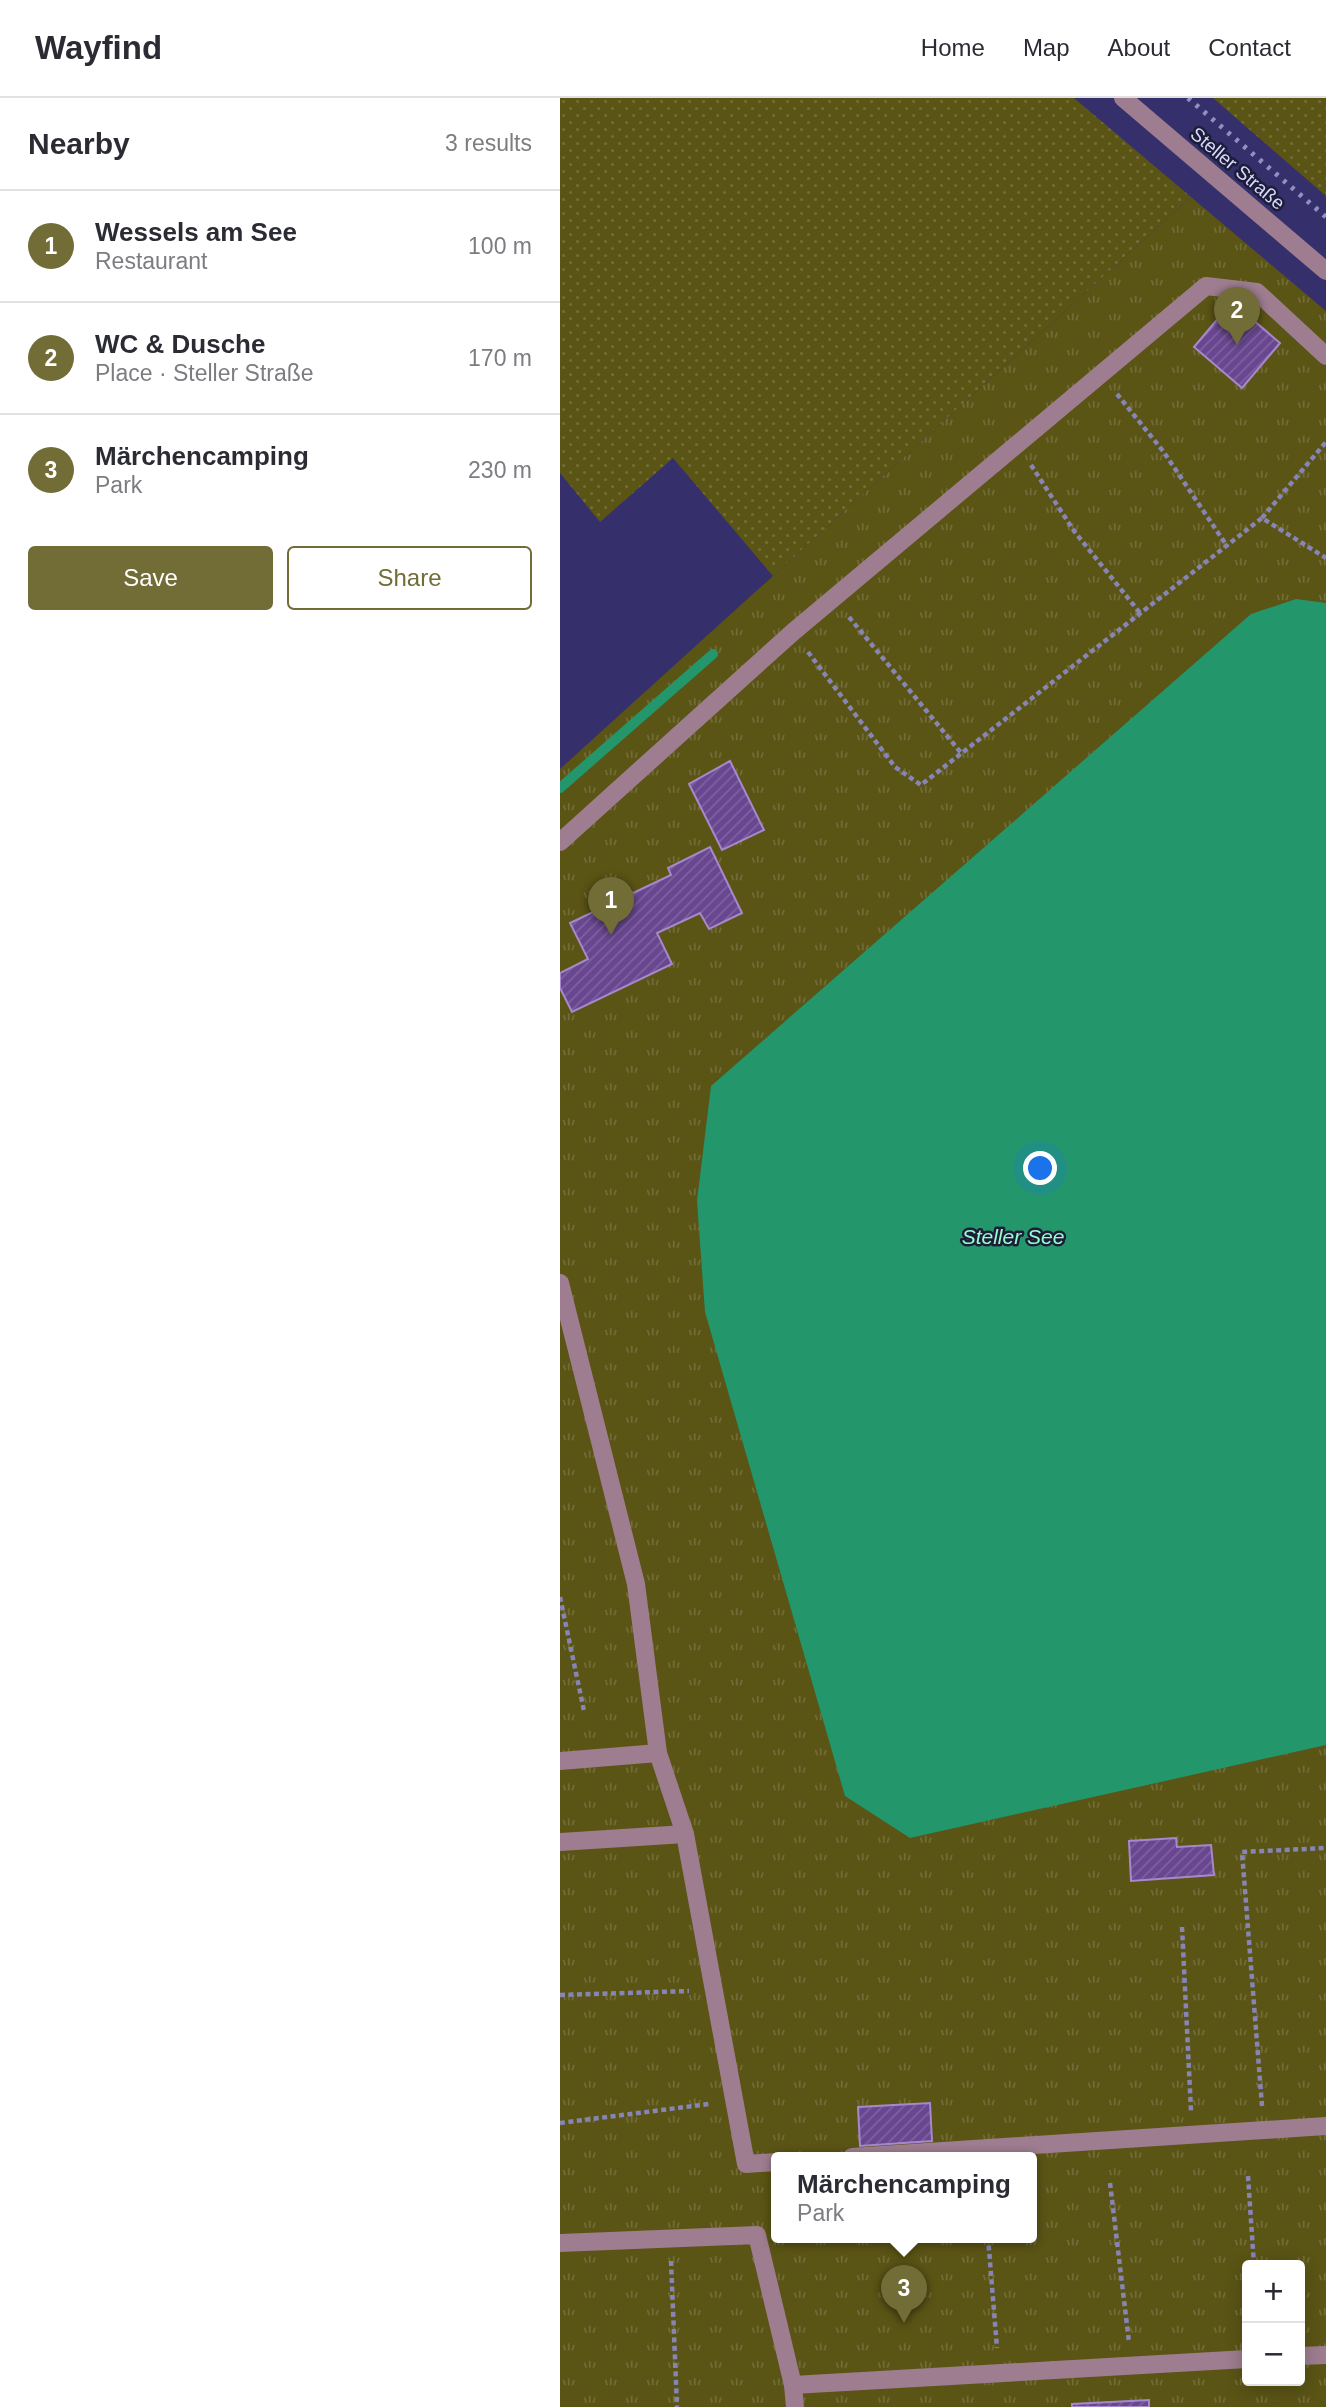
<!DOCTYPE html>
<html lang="en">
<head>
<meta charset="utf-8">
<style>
	body { margin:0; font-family:Helvetica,sans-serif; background:#f7f7f7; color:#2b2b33 }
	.controls { position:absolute; right:21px; bottom:21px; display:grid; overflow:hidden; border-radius:7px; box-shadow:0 4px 18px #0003 }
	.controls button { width:63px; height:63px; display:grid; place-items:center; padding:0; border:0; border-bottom:2px solid #e1e1e2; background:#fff; color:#2b2b33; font:35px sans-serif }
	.you { position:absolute; left:481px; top:1071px; width:24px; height:24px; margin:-18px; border:5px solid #fff; border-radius:50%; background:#1a73e8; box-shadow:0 0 0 10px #1a73e833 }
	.badge { display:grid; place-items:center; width:46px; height:46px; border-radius:50%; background:#726c37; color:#fff; font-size:23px; font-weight:700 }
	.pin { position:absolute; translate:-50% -58px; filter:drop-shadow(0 2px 4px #0008) }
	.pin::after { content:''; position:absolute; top:37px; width:24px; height:21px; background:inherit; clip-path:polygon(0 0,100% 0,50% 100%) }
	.popup { position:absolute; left:211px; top:2054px; width:266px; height:91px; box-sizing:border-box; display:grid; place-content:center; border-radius:7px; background:#fff; filter:drop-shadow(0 2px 5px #0005); font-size:23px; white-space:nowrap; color:#7c7c81 }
	.popup b { font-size:26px; color:#2b2b33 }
	.popup::after { content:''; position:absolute; left:50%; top:100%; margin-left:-14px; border:14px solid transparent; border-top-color:#fff }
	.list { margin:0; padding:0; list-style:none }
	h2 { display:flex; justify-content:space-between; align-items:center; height:91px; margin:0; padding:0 28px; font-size:30px }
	h2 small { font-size:23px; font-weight:400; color:#7c7c81 }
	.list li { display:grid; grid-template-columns:46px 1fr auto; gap:21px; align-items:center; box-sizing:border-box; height:112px; padding:0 28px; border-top:2px solid #e1e1e2 }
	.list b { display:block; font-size:26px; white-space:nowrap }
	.list p { margin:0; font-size:23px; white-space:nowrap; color:#7c7c81 }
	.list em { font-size:23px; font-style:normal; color:#7c7c81 }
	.actions { display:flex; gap:14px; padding:21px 28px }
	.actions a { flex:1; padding:16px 0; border:2px solid #726c37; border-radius:7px; text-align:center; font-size:24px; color:#726c37 }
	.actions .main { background:#726c37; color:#fff }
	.map { position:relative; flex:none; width:766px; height:2309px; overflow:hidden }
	header { display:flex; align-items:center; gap:42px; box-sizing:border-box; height:98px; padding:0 35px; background:#fff; border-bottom:2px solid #e1e1e2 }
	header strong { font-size:33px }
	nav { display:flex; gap:38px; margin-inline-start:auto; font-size:24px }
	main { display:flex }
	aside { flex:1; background:#fff }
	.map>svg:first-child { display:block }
	.grass { fill:url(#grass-dots) }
	.park { fill:url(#park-tufts); fill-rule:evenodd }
	.water { fill:#23966c }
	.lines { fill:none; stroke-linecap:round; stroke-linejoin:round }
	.stream { stroke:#23966c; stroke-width:10 }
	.building { fill:url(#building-hatch); stroke:#a689cc; stroke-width:2 }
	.path { stroke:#8785b6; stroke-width:4.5; stroke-dasharray:5 3.5; stroke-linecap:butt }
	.minor { stroke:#9d7d8f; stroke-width:18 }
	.rail { stroke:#9290c0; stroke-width:5; stroke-dasharray:3.5 7; stroke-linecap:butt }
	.labels { text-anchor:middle; stroke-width:5; stroke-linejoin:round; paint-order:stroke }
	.street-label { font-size:19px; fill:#d7d8fe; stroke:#1e1d38 }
	.water-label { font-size:21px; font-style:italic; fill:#95fecf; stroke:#1e1d38 }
</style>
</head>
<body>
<header>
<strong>Wayfind</strong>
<nav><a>Home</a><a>Map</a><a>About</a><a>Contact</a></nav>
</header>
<main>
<aside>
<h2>Nearby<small>3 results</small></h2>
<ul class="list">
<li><span class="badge">1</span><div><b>Wessels am See</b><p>Restaurant</p></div><em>100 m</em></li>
<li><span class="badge">2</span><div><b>WC &amp; Dusche</b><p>Place · Steller Straße</p></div><em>170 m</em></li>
<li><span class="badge">3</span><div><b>Märchencamping</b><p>Park</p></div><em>230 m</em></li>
</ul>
<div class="actions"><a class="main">Save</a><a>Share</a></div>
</aside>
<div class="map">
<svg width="766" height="2309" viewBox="0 0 766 2309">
	<defs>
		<pattern id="grass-dots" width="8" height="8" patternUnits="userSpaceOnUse" patternTransform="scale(1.75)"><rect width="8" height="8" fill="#5a5415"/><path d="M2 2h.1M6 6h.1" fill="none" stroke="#716c38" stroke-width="1.8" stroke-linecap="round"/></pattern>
		<pattern id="park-tufts" width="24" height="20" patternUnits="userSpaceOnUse" patternTransform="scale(1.75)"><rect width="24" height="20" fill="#5a5415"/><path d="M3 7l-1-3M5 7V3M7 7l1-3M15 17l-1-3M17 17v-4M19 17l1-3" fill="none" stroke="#716c38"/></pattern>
		<pattern id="building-hatch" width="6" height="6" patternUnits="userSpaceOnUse" patternTransform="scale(1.75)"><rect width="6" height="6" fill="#694790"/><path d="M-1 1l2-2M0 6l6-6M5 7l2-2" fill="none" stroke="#7e61a1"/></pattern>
	</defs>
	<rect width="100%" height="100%" fill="#352f6c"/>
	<g class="grass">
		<path d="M0 0H514L631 99 213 478 113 360 40 424 0 375Z"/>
		<path d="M653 0H766V98Z"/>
	</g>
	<path class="park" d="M631 99 766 213V2309H0V671ZM216 2059H472V2139H216ZM687 2167H740V2283H687Z"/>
	<path class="water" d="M736 501 766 505V1647L350 1740 285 1698 145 1214 137 1103 151 988 691 516Z"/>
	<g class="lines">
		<path class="stream" d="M0 690 153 556"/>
	</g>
	<g class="building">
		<path d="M672 204 720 245 682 290 634 249Z"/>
		<path d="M170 663 204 732 162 752 129 686Z"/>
		<path d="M150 749 182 815 149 831 140 815 97 835 112 866 12 914 0 890V875L28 861 10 825 111 777 108 770Z"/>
		<path d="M616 1740 617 1749 651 1747 654 1777 571 1783 569 1743Z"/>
		<path d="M370 2005 372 2043 300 2048 298 2009Z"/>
		<path d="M589 2302V2309H512V2306Z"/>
	</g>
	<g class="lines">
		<g class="path">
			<path d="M557 296 603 353 667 448"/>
			<path d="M471 367 514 433 580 515"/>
			<path d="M702 420 766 344"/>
			<path d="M289 519 402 656"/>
			<path d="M248 554 335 669 361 687 702 420 766 460"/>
			<path d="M0 1499 24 1613"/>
			<path d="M622 1829 631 2013"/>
			<path d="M0 1897 129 1893"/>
			<path d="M702 2008 682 1754 766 1750"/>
			<path d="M0 2025 149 2006"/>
			<path d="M688 2078 694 2167"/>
			<path d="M550 2085 569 2244"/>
			<path d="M428 2139 437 2250"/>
			<path d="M111 2163 117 2309"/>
		</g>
		<g class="minor">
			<path d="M563 0 766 173"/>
			<path d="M0 744 233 534 646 188 697 194 766 258"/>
			<path d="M0 1185 76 1486 98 1655 125 1736 186 2066 216 2064"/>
			<path d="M0 1663 98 1655"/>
			<path d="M0 1744 125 1736"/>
			<path d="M292 2059 766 2028"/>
			<path d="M0 2145 197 2137 233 2287 235 2309"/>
			<path d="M740 2258 766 2257"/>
			<path d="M233 2287 687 2261"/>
		</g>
		<path class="rail" d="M628 0 766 119"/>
	</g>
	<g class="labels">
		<g class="street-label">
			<text transform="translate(678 70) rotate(40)" y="7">Steller Straße</text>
		</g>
		<g class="water-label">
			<text x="453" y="1146">Steller See</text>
		</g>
	</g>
</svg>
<div class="controls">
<button>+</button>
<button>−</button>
</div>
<div class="you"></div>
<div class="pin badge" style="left:51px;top:837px">1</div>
<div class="pin badge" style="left:677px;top:247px">2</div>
<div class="pin badge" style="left:344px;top:2225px">3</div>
<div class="popup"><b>Märchencamping</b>Park</div>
</div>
</main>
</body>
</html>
